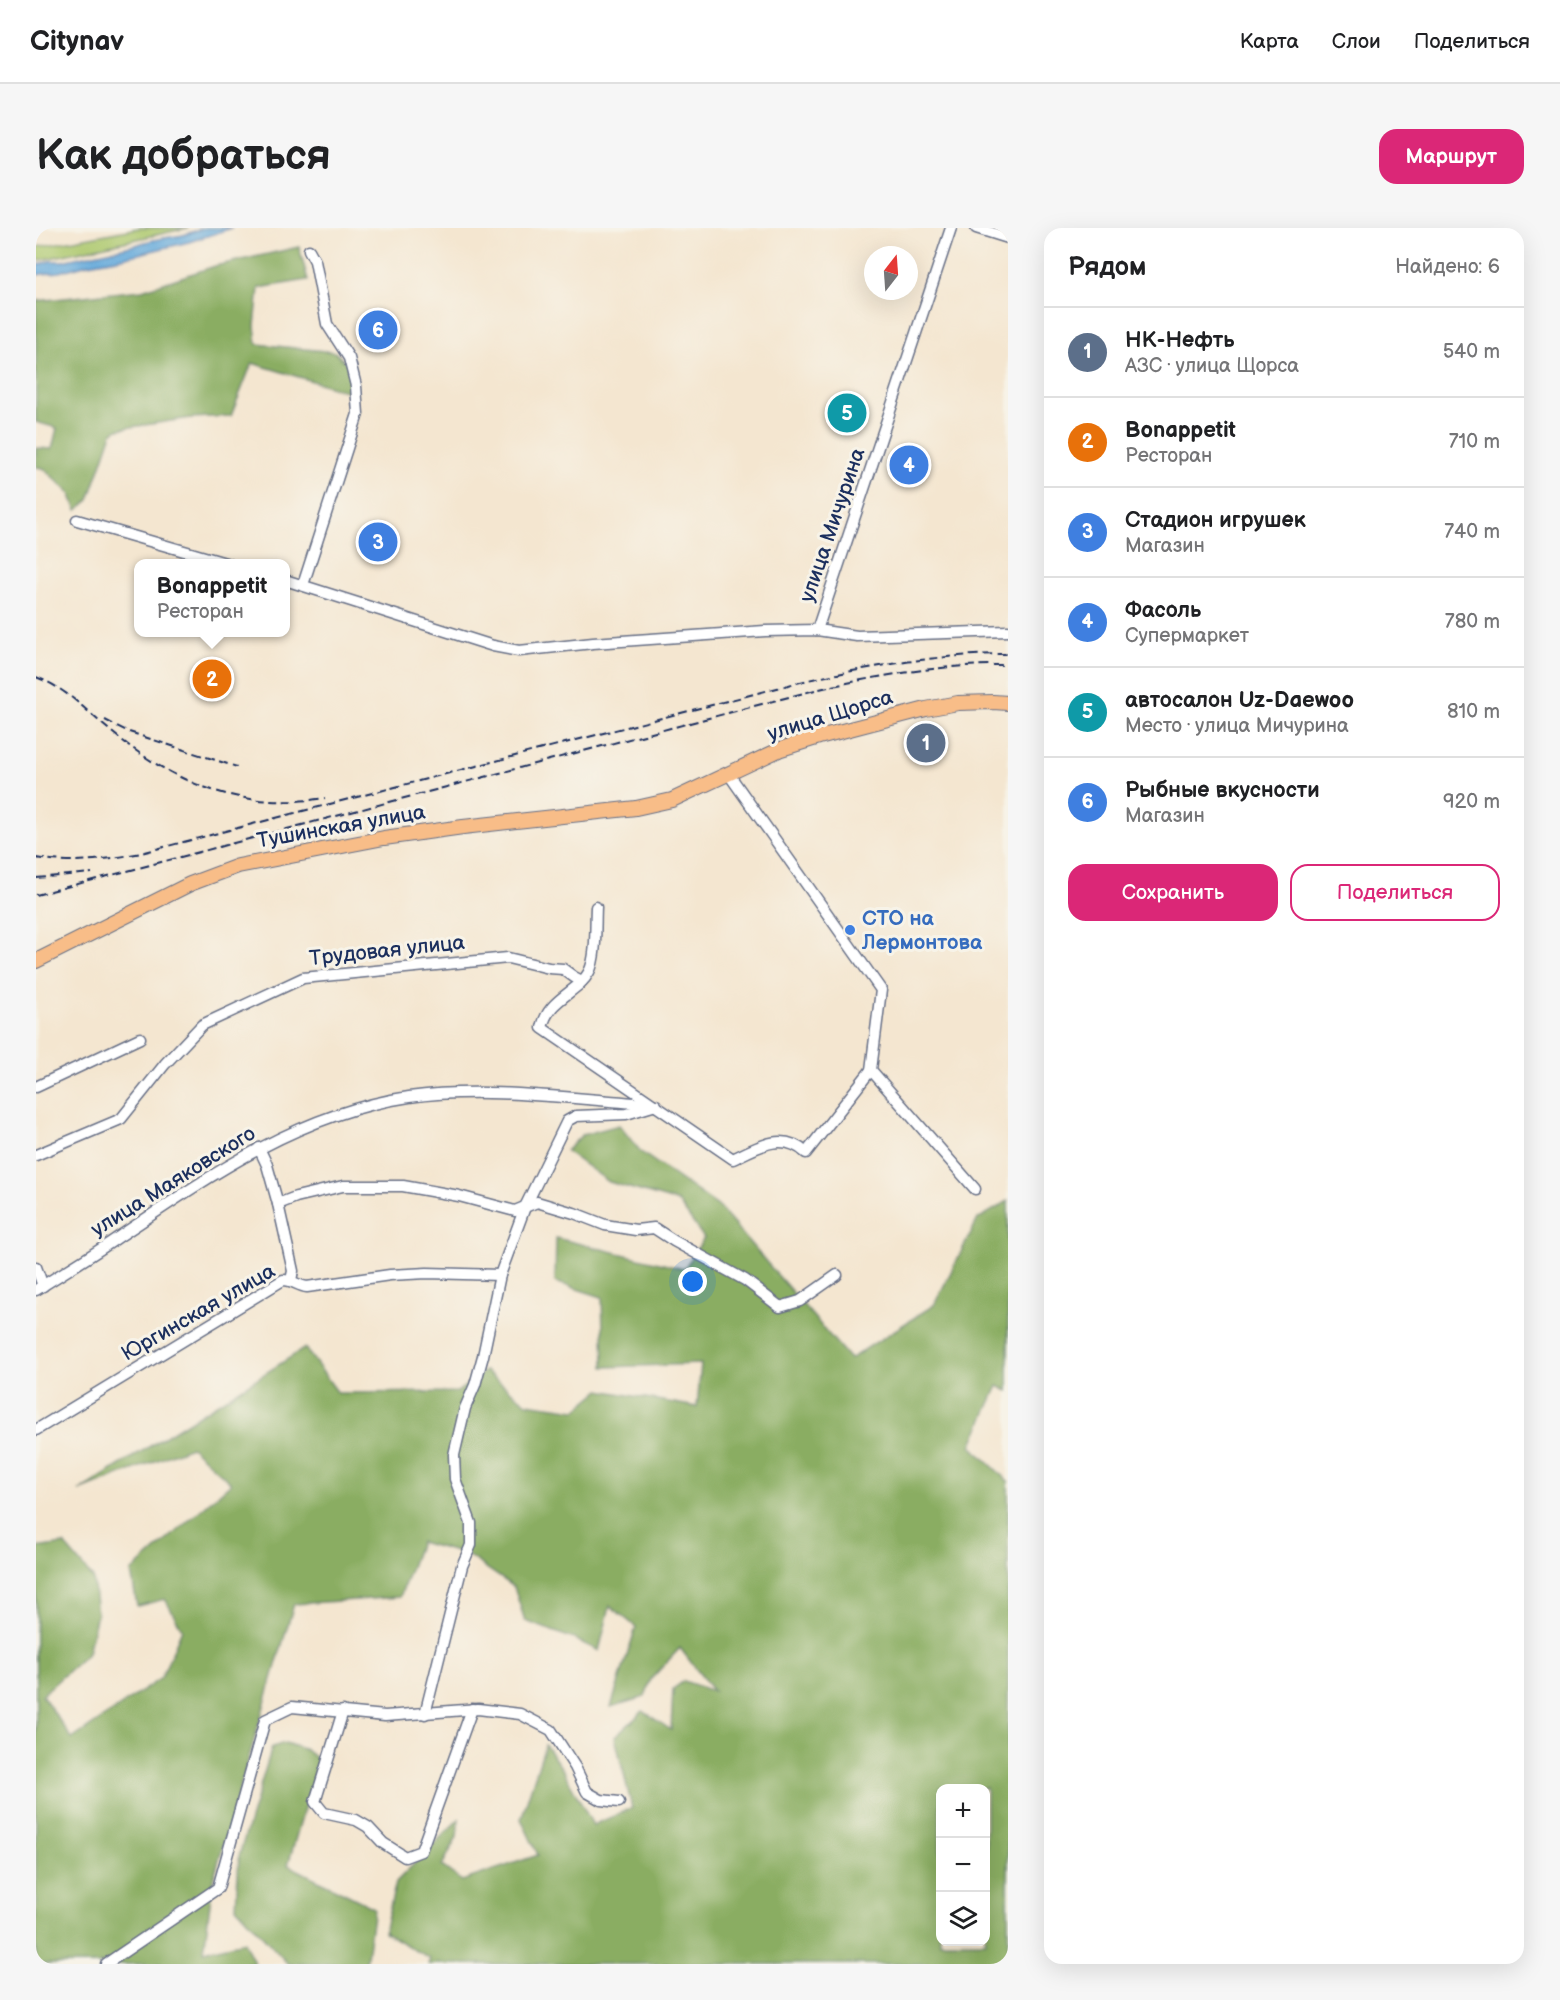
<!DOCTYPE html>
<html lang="ru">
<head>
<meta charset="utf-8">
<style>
	body { margin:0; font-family:"Balsamiq Sans",sans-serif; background:#f6f6f6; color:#202124 }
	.controls { position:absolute; right:18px; bottom:18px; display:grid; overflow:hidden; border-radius:12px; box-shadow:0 6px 24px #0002 }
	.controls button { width:54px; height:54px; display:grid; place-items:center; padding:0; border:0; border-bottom:2px solid #e0e0e0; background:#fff; color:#202124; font:30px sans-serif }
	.compass { position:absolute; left:828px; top:18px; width:54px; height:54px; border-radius:50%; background:#fff; box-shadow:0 6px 24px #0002; rotate:17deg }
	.you { position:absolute; left:657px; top:1054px; width:21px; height:21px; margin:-15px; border:4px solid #fff; border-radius:50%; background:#1a73e8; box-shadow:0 0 0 9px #1a73e833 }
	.badge { display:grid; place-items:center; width:39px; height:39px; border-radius:50%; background:#db2777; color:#fff; font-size:20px; font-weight:700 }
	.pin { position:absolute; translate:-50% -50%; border:3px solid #fff; box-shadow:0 2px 6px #0006 }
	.popup { position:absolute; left:98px; top:331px; width:156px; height:78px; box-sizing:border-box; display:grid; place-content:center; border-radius:12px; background:#fff; filter:drop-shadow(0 2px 4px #0005); font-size:20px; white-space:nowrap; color:#757577 }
	.popup b { font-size:22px; color:#202124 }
	.popup::after { content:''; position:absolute; left:50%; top:100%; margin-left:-12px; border:12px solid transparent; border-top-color:#fff }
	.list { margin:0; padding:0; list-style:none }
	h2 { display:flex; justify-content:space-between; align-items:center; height:78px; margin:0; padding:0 24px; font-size:26px }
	h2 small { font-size:20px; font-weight:400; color:#757577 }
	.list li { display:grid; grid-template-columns:39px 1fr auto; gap:18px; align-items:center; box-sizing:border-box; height:90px; padding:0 24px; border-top:2px solid #e0e0e0 }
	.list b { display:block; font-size:22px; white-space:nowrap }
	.list p { margin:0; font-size:20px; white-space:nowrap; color:#757577 }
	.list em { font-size:20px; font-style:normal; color:#757577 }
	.actions { display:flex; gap:12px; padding:18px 24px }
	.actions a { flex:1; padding:14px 0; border:2px solid #db2777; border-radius:18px; text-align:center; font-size:21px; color:#db2777 }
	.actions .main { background:#db2777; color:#fff }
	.icon { flex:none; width:33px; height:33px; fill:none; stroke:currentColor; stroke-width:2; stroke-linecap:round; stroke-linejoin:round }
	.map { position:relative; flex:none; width:972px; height:1736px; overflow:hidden; border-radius:18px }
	header { display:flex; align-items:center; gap:36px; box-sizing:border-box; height:84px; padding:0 30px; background:#fff; border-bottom:2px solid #e0e0e0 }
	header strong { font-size:28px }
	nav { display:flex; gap:33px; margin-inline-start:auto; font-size:21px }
	.intro { display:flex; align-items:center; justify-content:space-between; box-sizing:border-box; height:144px; padding:0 36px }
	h1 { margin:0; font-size:42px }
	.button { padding:15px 27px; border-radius:18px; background:#db2777; color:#fff; font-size:21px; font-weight:700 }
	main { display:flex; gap:36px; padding:0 36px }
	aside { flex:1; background:#fff; border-radius:18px; box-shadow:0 6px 24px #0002 }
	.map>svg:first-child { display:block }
	.green { fill:#aec970; stroke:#647c67; stroke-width:1.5 }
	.forest { fill:#8aad62; stroke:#526e60; stroke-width:1.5; fill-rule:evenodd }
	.water { fill:#66aadb; stroke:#406c9c; stroke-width:1.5 }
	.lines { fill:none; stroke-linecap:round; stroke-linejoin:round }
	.minor-casing { stroke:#676f86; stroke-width:13 }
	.major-casing { stroke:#676f86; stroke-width:16 }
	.minor { stroke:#fff; stroke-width:10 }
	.major { stroke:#f8bd88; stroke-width:14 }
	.rail { stroke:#1b2f5e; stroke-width:2; stroke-dasharray:9 4.5; stroke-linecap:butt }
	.shop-dot { fill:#3f7fe0; stroke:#f7f3e8; stroke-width:2 }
	.labels { text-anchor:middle; stroke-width:6; stroke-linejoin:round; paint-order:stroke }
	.street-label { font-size:21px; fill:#1b2f5e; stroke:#f7f3e8 }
	.shop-label { font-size:21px; font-weight:bold; fill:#366cbe; stroke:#f7f3e8; text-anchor:start }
</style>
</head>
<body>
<header>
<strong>Citynav</strong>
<nav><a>Карта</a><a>Слои</a><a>Поделиться</a></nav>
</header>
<div class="intro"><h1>Как добраться</h1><a class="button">Маршрут</a></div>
<main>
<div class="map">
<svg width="972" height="1736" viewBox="0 0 972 1736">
	<rect width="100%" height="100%" fill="#f7f3e8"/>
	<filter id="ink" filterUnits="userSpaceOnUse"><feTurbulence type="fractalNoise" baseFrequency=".0167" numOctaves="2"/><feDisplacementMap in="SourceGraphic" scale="12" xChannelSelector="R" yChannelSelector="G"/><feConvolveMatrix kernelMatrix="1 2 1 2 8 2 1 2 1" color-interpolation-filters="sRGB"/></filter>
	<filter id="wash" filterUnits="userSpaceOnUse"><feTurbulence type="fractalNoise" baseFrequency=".008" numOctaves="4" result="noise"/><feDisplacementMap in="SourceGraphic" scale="24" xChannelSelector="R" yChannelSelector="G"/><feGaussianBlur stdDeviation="1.35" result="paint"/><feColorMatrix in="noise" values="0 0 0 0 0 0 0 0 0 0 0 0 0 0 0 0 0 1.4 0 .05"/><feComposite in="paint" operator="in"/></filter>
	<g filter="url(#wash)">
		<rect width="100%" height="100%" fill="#f4e6d0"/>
		<path class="green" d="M103 0H152L0 33V19Z"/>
		<g class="forest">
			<path d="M263 19 272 52 223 60 219 98 221 116 299 124 311 136 316 165 216 135 195 188 155 190 82 201 76 205 53 272 41 282 34 265 7 240 0 239V220L16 221 21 200 0 194V73L106 62 179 38Z"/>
			<path d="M583 897 605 924 682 978 814 1131 898 1077 942 991 972 973V1163L962 1158 935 1218 972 1253V1736H392L394 1731 348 1704 360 1654 423 1591 421 1609 406 1638 426 1653 502 1627 485 1591 509 1517 527 1542 557 1597 596 1580 579 1509 607 1483 635 1502 637 1461 648 1453 677 1463 644 1420 615 1451 609 1469 575 1479 600 1399 574 1378 563 1423 538 1411 489 1393 478 1359 431 1327 384 1314 364 1369 258 1376 177 1652 168 1723 208 1714 219 1736H0V1320L28 1316 57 1350 61 1386 52 1425 6 1467 36 1511 125 1450 146 1401 129 1371 101 1378 95 1344 195 1255 155 1219 43 1263 269 1120 302 1165 421 1164 449 1143 491 1175 540 1182 564 1162 661 1179 665 1136 568 1139 566 1069 519 1054 520 1010 648 1041 668 1010 642 974 573 954 530 923 546 907ZM904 1560H950V1714H904Z"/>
			<path d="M249 1515 270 1522 282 1532 252 1637 338 1680 330 1736H252L200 1679 203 1628 236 1519Z"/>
		</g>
		<path class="water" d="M170 0H196L153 14 86 30 52 36 23 44 0 47V38L13 33H26L100 17C114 11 131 10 147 7 155 5 161 1 170 0Z"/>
	</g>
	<g filter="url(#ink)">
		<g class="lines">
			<defs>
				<g id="minor">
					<path d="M940 0 972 10"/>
					<path d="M41 292 193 336"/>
					<path d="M249 352 457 418 483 423 557 415 729 403 781 402 821 408 972 403"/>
					<path d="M267 357 322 186 320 158 313 130 291 96 279 33 273 22"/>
					<path d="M781 402 915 0"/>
					<path d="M692 545 845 762 835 842 939 961"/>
					<path d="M560 679C559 696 561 729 553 744 542 765 512 770 506 800L697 931C721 919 747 903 770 925L835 842"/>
					<path d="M0 859 104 810"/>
					<path d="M223 920 231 937 242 976 260 969 307 958H367L423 968 479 983 501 974 538 985 569 997 600 1002 618 1000 638 1013 709 1052 744 1079 764 1073 801 1047"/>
					<path d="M0 927 85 891 129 836 166 797 267 750 472 730 513 740 527 741 538 749 546 753"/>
					<path d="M242 976 257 1043 255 1052"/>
					<path d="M0 1039 7 1058"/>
					<path d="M0 1062C28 1044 57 1027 84 1008 173 948 264 885 373 869 448 858 538 871 614 876"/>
					<path d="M0 1202 247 1052C257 1052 262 1058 271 1059L354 1047 391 1045 464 1047"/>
					<path d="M307 1483 279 1574 288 1585 320 1592 332 1599 347 1615 369 1629 385 1623 436 1481"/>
					<path d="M389 1486 426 1338 435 1317V1295L419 1251 418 1227 429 1180 439 1157 447 1128 464 1047 489 979 531 893 540 888 590 886 620 877"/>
					<path d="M70 1736 182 1660 229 1492 256 1479 349 1488 442 1481 484 1486 515 1502 539 1539 551 1564 565 1572 583 1574"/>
				</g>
				<path id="major" d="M0 733 154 656 202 638 348 610 427 599 600 580 636 572 745 521 783 509 890 481 922 475 957 474 972 475"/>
			</defs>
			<use href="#minor" class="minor-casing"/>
			<use href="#major" class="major-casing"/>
			<use href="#minor" class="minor"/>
			<use href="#major" class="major"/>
			<g class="rail">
				<path d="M0 449C32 461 51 484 77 505 140 557 207 583 289 570"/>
				<path d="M69 492 93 504 201 539"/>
				<path d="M0 630C35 636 70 632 105 625L772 452C838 438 904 426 972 426"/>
				<path d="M0 650 56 645"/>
				<path d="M0 667 783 461C846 447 908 436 972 437"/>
			</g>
		</g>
	</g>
	<circle class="shop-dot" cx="814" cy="702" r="6"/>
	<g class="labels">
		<g class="street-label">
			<text transform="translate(796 297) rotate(-71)" y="7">улица Мичурина</text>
			<text transform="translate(794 487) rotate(-17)" y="7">улица Щорса</text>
			<text transform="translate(305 598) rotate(-10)" y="7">Тушинская улица</text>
			<text transform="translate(351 722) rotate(-6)" y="7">Трудовая улица</text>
			<text transform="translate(137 953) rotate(-32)" y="7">улица Маяковского</text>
			<text transform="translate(162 1084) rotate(-30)" y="7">Юргинская улица</text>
		</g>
		<g class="shop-label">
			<text x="826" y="697">СТО на<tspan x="826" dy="24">Лермонтова</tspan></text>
		</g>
	</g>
</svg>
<div class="controls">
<button>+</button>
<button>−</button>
<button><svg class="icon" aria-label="layers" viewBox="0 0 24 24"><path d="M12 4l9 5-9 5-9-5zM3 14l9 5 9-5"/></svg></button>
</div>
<svg class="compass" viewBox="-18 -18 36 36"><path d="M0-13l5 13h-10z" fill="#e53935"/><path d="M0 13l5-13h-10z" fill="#757577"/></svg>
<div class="you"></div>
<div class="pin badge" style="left:890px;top:515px;background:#5c6f8a">1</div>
<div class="pin badge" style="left:176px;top:451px;background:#e8710a">2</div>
<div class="popup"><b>Bonappetit</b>Ресторан</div>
<div class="pin badge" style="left:342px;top:314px;background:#3f7fe0">3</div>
<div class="pin badge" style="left:873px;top:237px;background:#3f7fe0">4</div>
<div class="pin badge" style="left:811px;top:185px;background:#0f9aa8">5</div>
<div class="pin badge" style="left:342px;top:102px;background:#3f7fe0">6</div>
</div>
<aside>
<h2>Рядом<small>Найдено: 6</small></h2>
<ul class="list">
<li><span class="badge" style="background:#5c6f8a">1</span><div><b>НК-Нефть</b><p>АЗС · улица Щорса</p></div><em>540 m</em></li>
<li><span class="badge" style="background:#e8710a">2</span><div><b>Bonappetit</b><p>Ресторан</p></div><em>710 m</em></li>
<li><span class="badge" style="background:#3f7fe0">3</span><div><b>Стадион игрушек</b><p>Магазин</p></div><em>740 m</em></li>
<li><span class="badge" style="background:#3f7fe0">4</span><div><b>Фасоль</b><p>Супермаркет</p></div><em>780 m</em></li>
<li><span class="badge" style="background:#0f9aa8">5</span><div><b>автосалон Uz-Daewoo</b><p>Место · улица Мичурина</p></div><em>810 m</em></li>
<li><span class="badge" style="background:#3f7fe0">6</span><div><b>Рыбные вкусности</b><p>Магазин</p></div><em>920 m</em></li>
</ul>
<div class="actions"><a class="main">Сохранить</a><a>Поделиться</a></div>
</aside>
</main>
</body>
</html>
